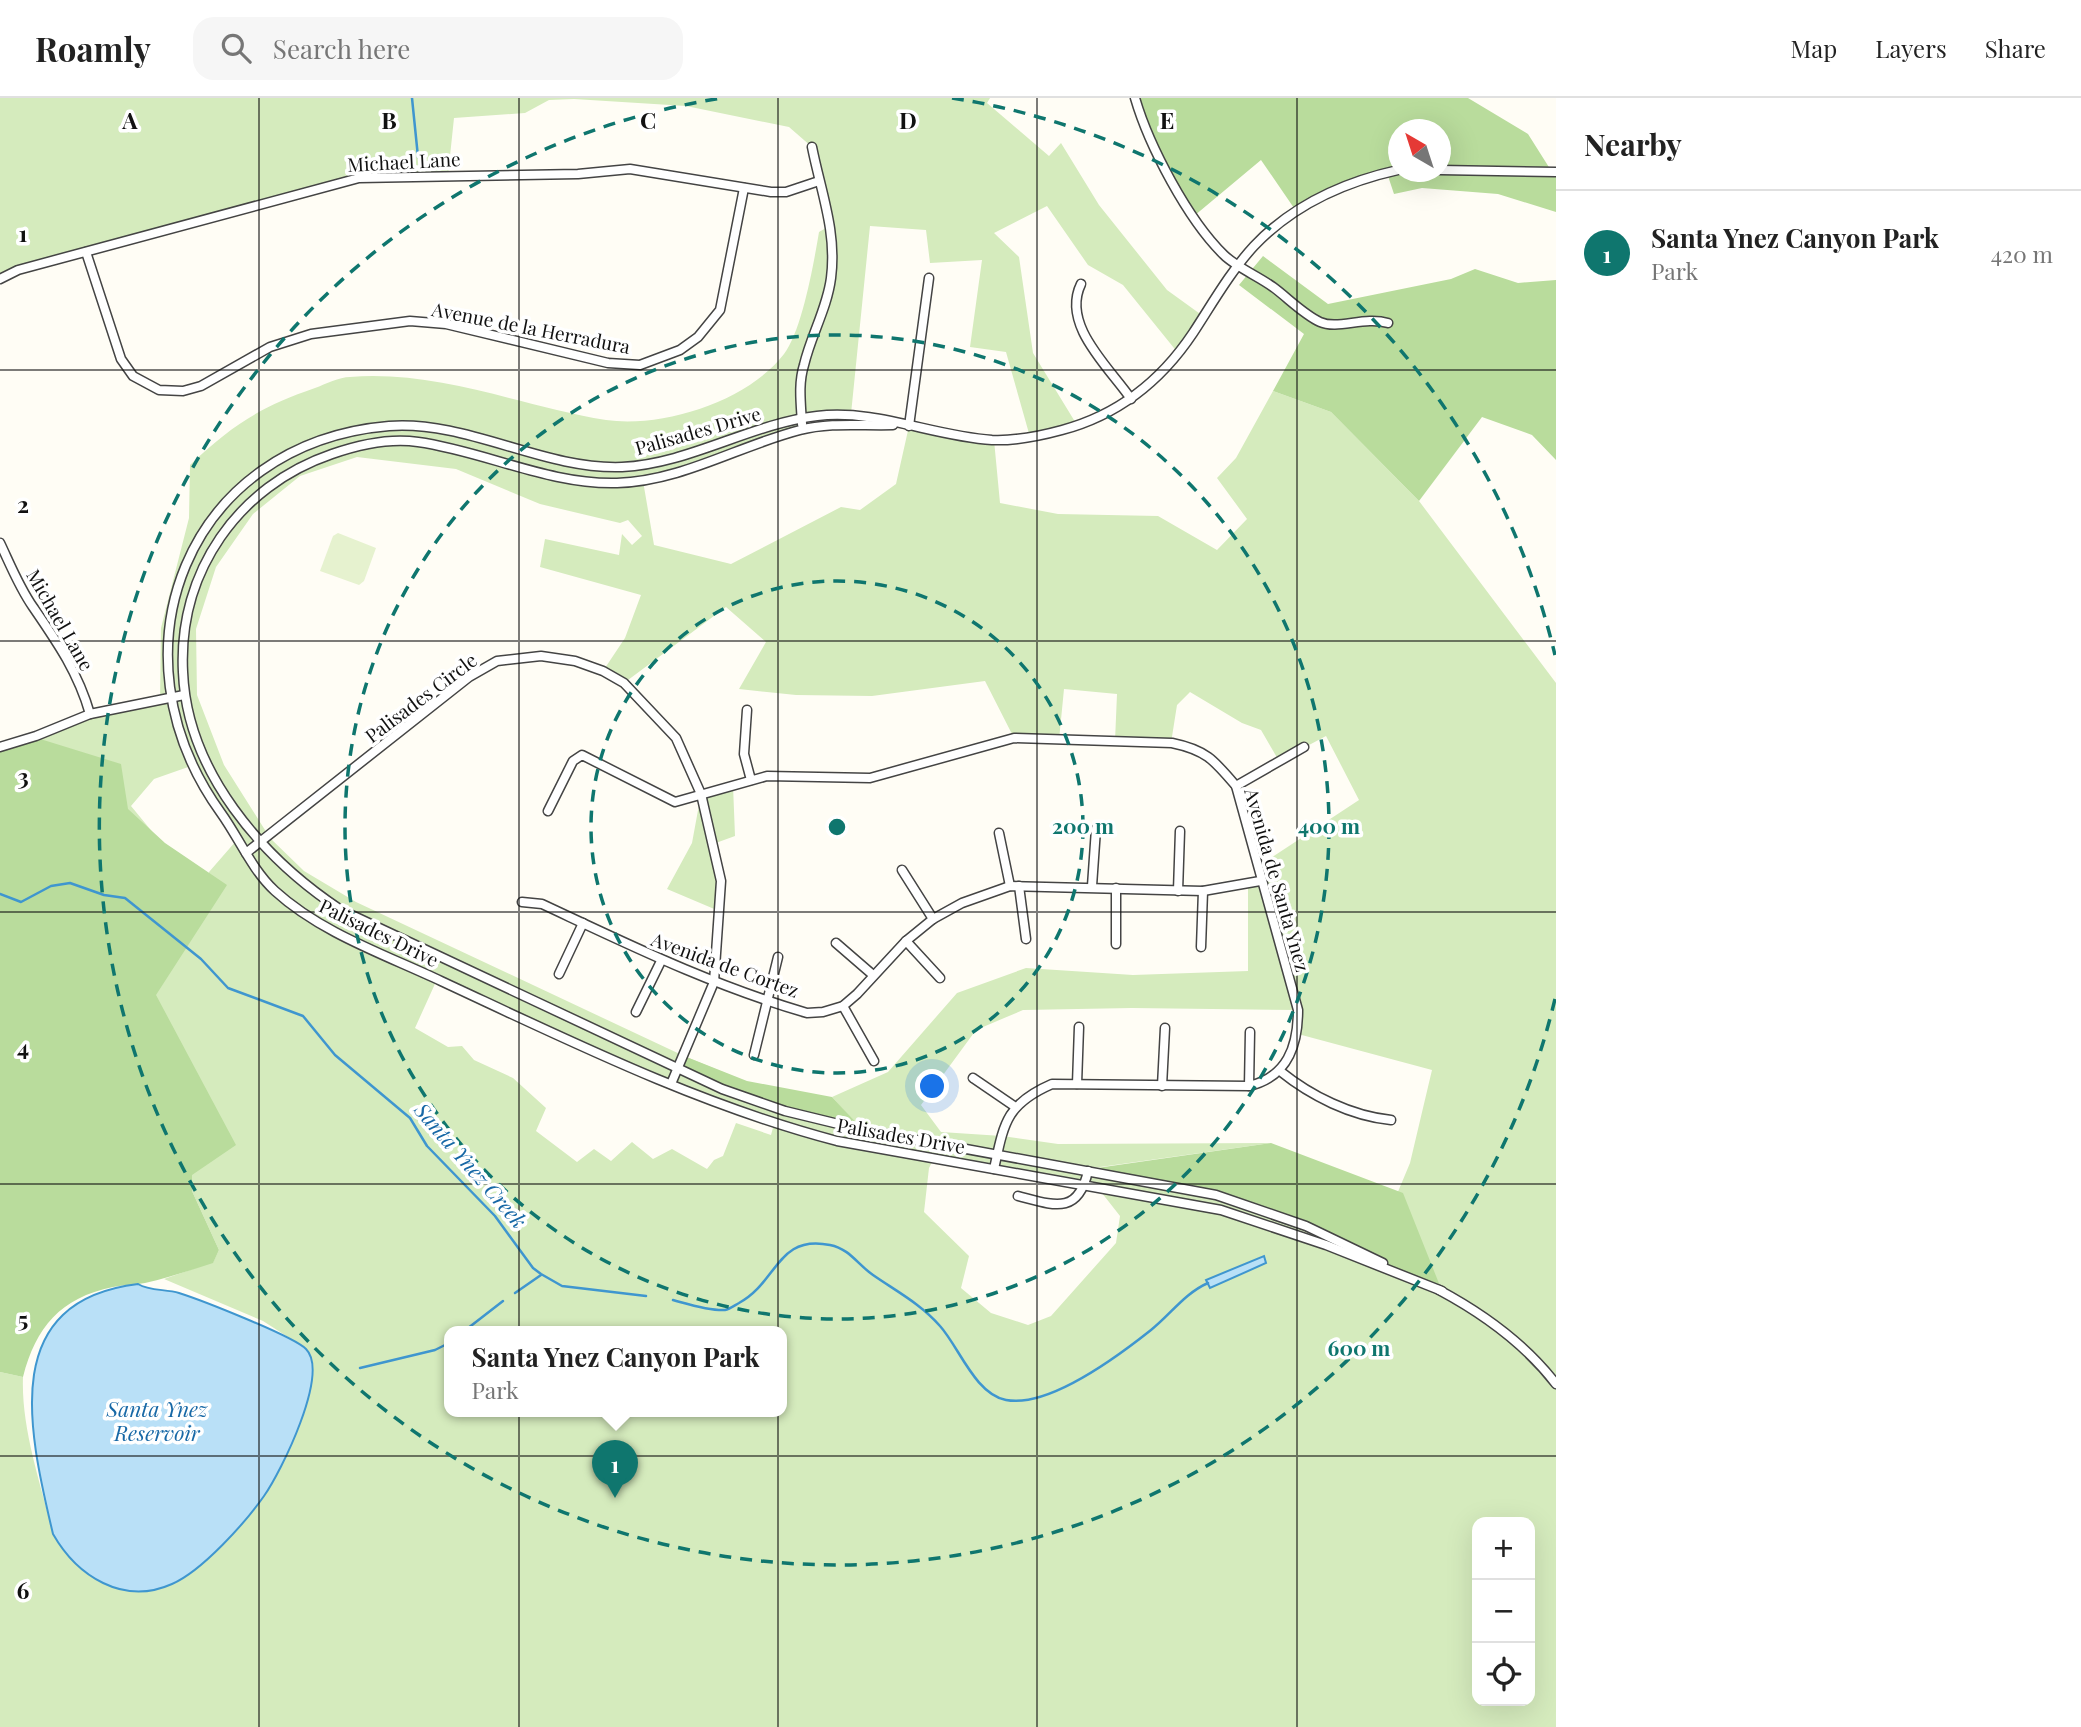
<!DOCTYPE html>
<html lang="en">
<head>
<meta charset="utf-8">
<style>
	body { margin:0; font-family:"Playfair Display",serif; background:#f6f6f6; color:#222 }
	.controls { position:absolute; right:21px; bottom:21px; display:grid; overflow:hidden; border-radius:14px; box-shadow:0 7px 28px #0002 }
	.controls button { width:63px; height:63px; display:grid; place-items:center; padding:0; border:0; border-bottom:2px solid #e0e0e0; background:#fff; color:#222; font:35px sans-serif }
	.compass { position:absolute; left:1388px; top:21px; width:63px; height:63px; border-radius:50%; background:#fff; box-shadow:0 7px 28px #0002; rotate:321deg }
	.you { position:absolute; left:933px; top:989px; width:24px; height:24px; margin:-18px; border:5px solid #fff; border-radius:50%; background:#1a73e8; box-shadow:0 0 0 10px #1a73e833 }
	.badge { display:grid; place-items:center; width:46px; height:46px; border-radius:50%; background:#0f766e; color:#fff; font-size:23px; font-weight:700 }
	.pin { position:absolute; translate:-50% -58px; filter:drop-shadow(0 2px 4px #0008) }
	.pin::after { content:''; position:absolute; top:37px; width:24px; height:21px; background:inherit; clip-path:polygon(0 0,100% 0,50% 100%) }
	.popup { position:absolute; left:444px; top:1228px; width:343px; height:91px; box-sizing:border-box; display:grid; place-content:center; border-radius:14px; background:#fff; filter:drop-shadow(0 2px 5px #0005); font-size:23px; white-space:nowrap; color:#767676 }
	.popup b { font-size:26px; color:#222 }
	.popup::after { content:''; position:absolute; left:50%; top:100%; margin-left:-14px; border:14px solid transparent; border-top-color:#fff }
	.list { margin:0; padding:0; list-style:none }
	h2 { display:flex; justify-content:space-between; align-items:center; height:91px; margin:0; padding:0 28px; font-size:30px }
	h2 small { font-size:23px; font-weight:400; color:#767676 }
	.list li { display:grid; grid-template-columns:46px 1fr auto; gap:21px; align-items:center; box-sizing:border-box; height:126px; padding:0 28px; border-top:2px solid #e0e0e0 }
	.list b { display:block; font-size:26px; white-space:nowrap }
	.list p { margin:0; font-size:23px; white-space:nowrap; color:#767676 }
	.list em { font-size:23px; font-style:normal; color:#767676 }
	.icon { flex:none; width:38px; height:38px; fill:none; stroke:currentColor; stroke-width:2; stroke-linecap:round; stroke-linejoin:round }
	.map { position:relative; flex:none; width:1556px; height:1629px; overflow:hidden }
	header { display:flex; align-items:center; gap:42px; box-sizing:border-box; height:98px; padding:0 35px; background:#fff; border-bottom:2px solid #e0e0e0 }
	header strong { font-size:33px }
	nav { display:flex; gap:38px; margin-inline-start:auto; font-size:24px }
	.search { width:490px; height:63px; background:#f6f6f6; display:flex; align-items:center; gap:18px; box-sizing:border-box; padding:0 24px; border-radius:21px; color:#767676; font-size:26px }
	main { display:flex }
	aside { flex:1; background:#fff }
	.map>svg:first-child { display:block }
	.green { fill:#d5ebbd; fill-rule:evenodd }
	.forest { fill:#b9dc9c; fill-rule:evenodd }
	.pitch { fill:#e6f2cf }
	.water { fill:#b9e0f7; stroke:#3f96cf; stroke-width:2 }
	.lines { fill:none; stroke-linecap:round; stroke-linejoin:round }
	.stream { stroke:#3f96cf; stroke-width:2.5 }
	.minor-casing { stroke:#444; stroke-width:11 }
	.minor { stroke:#fff; stroke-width:8 }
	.grid { fill:none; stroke:#111; stroke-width:2; stroke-opacity:0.55 }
	.ring { fill:none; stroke:#0f766e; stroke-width:3.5; stroke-dasharray:12 9 }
	.labels { text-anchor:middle; stroke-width:7; stroke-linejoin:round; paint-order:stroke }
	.street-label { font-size:19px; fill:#111; stroke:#fff }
	.water-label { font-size:21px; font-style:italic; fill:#1768a6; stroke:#fff }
	.grid-label { font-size:23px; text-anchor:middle; font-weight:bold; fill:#111; stroke:#fff; stroke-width:7; stroke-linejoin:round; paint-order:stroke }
	.centre { fill:#0f766e; stroke:#fff; stroke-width:3.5 }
	.ring-label { font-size:21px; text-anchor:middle; font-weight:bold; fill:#0f766e; stroke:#fff; stroke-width:7; stroke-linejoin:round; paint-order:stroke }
</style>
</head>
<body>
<header>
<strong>Roamly</strong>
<div class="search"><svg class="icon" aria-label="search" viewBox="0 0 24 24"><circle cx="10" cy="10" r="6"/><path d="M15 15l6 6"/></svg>Search here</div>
<nav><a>Map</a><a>Layers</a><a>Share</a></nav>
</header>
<main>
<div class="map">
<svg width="1556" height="1629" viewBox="0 0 1556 1629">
	<rect width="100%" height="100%" fill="#fffdf5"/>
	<g class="green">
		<path d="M0 0H990L987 5 1049 58 1061 45 1099 107 1167 192 1203 218 1178 255 1123 187 1088 167 1047 108 994 135 1019 159 1033 255 1077 327 1030 339 1006 254 970 249 982 162 930 165 926 132 870 128 851 316 803 320V331L643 383 654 447 731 466 841 409 860 412 896 386 909 328 994 342 1000 405 1058 416 1158 418 1217 452 1247 421 1217 380 1236 360 1273 293 1331 314 1419 403 1556 585V1629H0V1274L23 1279C21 1331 41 1386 53 1436L278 1369 310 1295 305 1250 263 1223 164 1181 213 1164 219 1152 192 1093V1077L127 979 37 641 91 618 160 603 161 530 189 420 190 367C232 327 260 309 315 290 326 286 339 279 350 279 438 272 521 308 606 322 664 330 748 303 784 256 802 233 814 164 819 134L831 127 812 49 789 29 686 8 574 1 549 2 525 15 454 20 448 77 359 80 0 181ZM357 359 456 371 540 406 620 425 628 422 642 438 632 447 622 436 619 457 545 441 540 469 641 497 625 540 603 573 624 585 726 509 766 544 739 591 796 597 872 598 985 583 1014 640 1059 642 1064 591 1117 596 1115 643 1171 645 1177 607 1190 594 1242 625 1261 632 1279 663 1326 638 1359 702 1257 769 1260 783 1248 785V873L1133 877 1026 870 957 895 888 974 832 999 861 1031 684 958 356 804 304 773 270 740 224 667 197 597 196 531 216 469 253 416 300 378ZM191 668 236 743 209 774 206 799 131 708 154 681ZM439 877 688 994 774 1026 771 1037 736 1025 723 1058 714 1062 707 1071 672 1051 653 1061 632 1044 611 1063 594 1051 577 1064 536 1033 546 1010 513 980 474 962 462 948 448 949 415 930ZM1132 910 1297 912 1298 936 1432 972 1410 1065 1374 1151 1441 1193 1362 1155 1238 1104 1086 1071 1271 1045 1058 1046 1002 1038 941 1034 921 1007 976 932 1023 912ZM934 1060 1098 1090 1120 1118 1116 1145 1051 1218 1028 1227 991 1215 961 1190 969 1158 924 1114 929 1070ZM449 1234H781V1314H449ZM1477 1424H1530V1603H1477Z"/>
		<path d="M733 687 735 738 713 746 721 783 719 813 667 791 692 745 701 696Z"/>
	</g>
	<g class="forest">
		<path d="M1135 0H1468L1528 36 1552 74H1556V114L1498 96 1422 90 1394 96 1387 75 1296 113 1261 62 1194 118 1145 33ZM1398 32H1440V74H1398Z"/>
		<path d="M1263 158 1328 206 1451 181 1475 171 1518 185 1556 182V362L1532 337 1482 319 1419 403 1331 314 1273 293 1304 236 1239 187Z"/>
		<path d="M37 640 121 666 128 711 165 745 227 787 156 897 236 1047 192 1077V1093L219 1152 213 1165C191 1172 168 1180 145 1185 134 1187 123 1187 113 1189 60 1200 36 1229 23 1279L0 1274V651Z"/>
		<path d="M684 958 747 983 832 999 863 1032 817 1022 679 971Z"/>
		<path d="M1271 1045 1403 1095 1442 1193 1306 1128 1238 1104 1083 1072Z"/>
	</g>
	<path class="pitch" d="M338 435 376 450 364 483 359 487 320 473 333 438Z"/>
	<g class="water">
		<path d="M1264 1158 1266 1165 1210 1190 1206 1182Z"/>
		<path d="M138 1186C149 1193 166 1191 179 1195 201 1202 293 1238 306 1251 330 1275 281 1374 264 1398 245 1425 202 1473 172 1486 123 1508 77 1478 53 1436 27 1327 0 1203 138 1186Z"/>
	</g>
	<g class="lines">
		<g class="stream">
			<path d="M412 0 418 59"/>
			<path d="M0 796 21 804 51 788 70 785 104 797 125 800 201 861 228 890 303 918 335 957 410 1020 427 1048 495 1118 533 1170 541 1176 562 1188 646 1198"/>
			<path d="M515 1195 541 1177"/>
			<path d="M673 1202C688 1206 709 1213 725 1212 730 1211 735 1207 739 1205 778 1184 777 1136 830 1147 850 1151 857 1166 873 1177 896 1193 921 1206 940 1228 959 1249 975 1296 1006 1302 1049 1310 1117 1259 1151 1232 1170 1217 1185 1195 1208 1185"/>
			<path d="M463 1234 503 1203"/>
			<path d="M360 1270 435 1252 449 1245"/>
		</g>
		<defs>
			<g id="minor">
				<path d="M1135 0C1149 48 1188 122 1224 157 1236 169 1258 178 1273 189 1288 200 1303 216 1320 224 1338 232 1364 218 1388 225"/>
				<path d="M1398 72C1344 84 1293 107 1254 148 1230 174 1212 206 1193 235 1161 283 1118 317 1062 332 1040 338 1015 343 992 342 932 338 877 311 817 318 750 326 689 366 622 369 543 372 468 322 389 328 187 345 105 554 221 715 239 740 252 772 275 793 321 835 386 857 441 883 570 943 699 1007 837 1043L1221 1112 1326 1147 1442 1193"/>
				<path d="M1440 72 1556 74"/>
				<path d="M86 154 121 261 133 278 159 292 183 293 201 288 270 249 311 236 410 223 446 226 608 265 640 267 680 252 698 239 720 212 744 90"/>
				<path d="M0 181 18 172 359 80 578 76 630 71 771 94H786L819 83"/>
				<path d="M1081 186C1061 227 1109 269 1131 301"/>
				<path d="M802 326C801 306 798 286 804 267 811 237 827 211 831 180 837 134 821 94 812 49"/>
				<path d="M893 327C862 328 830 324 800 332 738 348 682 383 617 385 549 387 484 353 418 344 391 340 358 347 332 356 238 388 178 474 183 574 187 673 261 759 341 812L722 991 785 1013 863 1032 1216 1097 1306 1128 1383 1165"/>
				<path d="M909 328 929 180"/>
				<path d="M0 445C10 466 19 489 33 509 57 544 78 574 90 616"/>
				<path d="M747 612 744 656 751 682"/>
				<path d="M0 649 36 638 90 616 184 597"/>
				<path d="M1236 688 1304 649"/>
				<path d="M548 713 573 663 582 657 675 704 767 678 870 680 1014 640 1172 645C1206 652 1214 662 1236 688L1298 912C1298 949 1287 979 1249 988L1052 986C1006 1006 1004 1025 994 1071"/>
				<path d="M999 735 1010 788"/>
				<path d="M246 755 469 579 497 563 541 558 575 563 603 573 624 585 676 640 701 696 721 783 714 884 671 986"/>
				<path d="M902 772 933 821"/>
				<path d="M1019 788 1026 841"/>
				<path d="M1092 788 1096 731"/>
				<path d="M1178 793 1180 733"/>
				<path d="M522 804 542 806C632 848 711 887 807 915L823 914 843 908 857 896 906 843 933 821 962 805 1010 788 1203 793 1260 783"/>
				<path d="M906 843 940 880"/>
				<path d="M836 845 873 877"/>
				<path d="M1116 846V790"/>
				<path d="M1201 849 1203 793"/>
				<path d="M559 876 583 825"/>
				<path d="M843 908 874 963"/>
				<path d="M636 914 661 863"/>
				<path d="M754 957 778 859"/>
				<path d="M1280 973C1311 998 1351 1018 1391 1022"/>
				<path d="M973 980 1014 1008"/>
				<path d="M1077 986 1079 929"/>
				<path d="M1162 988 1165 930"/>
				<path d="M1249 988 1250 934"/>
				<path d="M1018 1098C1053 1107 1078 1118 1088 1073"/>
				<path d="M1439 1192C1482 1215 1526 1247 1556 1286"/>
			</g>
		</defs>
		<use href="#minor" class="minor-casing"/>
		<use href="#minor" class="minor"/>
	</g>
	<path class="grid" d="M259 0V1629M519 0V1629M778 0V1629M1037 0V1629M1297 0V1629M0 272H1556M0 543H1556M0 814H1556M0 1086H1556M0 1358H1556"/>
	<g class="ring">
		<circle cx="837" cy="729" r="246"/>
		<circle cx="837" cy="729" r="492"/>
		<path d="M1555 901A738 738 0 1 1 722 0M952 0A738 738 0 0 1 1555 557"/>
	</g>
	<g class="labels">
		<g class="street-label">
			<text transform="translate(404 64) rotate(-3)" y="7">Michael Lane</text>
			<text transform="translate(531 230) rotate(11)" y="7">Avenue de la Herradura</text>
			<text transform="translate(698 333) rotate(-16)" y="7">Palisades Drive</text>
			<text transform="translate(60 522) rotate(60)" y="7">Michael Lane</text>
			<text transform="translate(421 600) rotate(-37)" y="7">Palisades Circle</text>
			<text transform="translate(1277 782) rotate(74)" y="7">Avenida de Santa Ynez</text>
			<text transform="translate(379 835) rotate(26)" y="7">Palisades Drive</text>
			<text transform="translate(725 867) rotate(20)" y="7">Avenida de Cortez</text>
			<text transform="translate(901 1038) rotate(10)" y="7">Palisades Drive</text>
		</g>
		<g class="water-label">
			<text transform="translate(470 1068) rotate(49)" y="7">Santa Ynez Creek</text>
			<text x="157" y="1319">Santa Ynez<tspan x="157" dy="24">Reservoir</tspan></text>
		</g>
	</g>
	<g class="grid-label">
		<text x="130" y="31">A</text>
		<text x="389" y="31">B</text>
		<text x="648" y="31">C</text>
		<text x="908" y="31">D</text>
		<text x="1167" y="31">E</text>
		<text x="23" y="144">1</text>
		<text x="23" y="415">2</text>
		<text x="23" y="687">3</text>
		<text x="23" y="958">4</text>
		<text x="23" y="1230">5</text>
		<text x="23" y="1501">6</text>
	</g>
	<circle cx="837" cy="729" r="10" class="centre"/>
	<g class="ring-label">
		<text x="1083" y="736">200 m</text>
		<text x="1329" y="736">400 m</text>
		<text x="1359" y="1258">600 m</text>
	</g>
</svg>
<div class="controls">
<button>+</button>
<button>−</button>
<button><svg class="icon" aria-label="locate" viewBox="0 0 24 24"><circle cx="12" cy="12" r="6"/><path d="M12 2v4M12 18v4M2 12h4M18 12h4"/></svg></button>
</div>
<svg class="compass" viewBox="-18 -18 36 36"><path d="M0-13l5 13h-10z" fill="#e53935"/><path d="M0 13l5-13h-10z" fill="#767676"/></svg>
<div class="you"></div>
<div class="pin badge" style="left:615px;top:1400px">1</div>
<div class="popup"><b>Santa Ynez Canyon Park</b>Park</div>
</div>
<aside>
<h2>Nearby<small></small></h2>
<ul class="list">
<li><span class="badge">1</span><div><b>Santa Ynez Canyon Park</b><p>Park</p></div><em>420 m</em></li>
</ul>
</aside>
</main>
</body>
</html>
